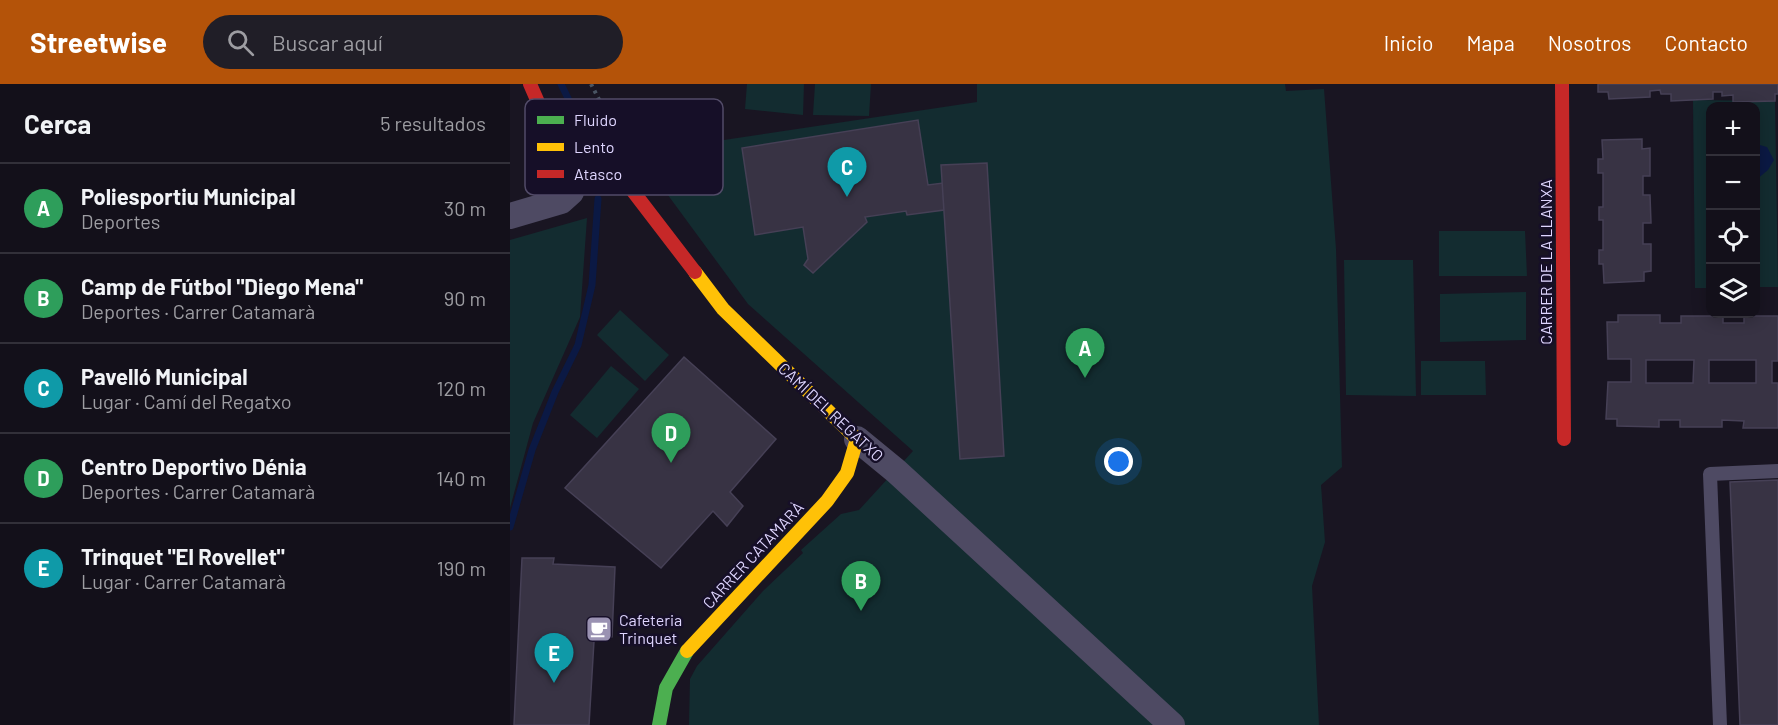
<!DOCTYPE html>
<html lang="es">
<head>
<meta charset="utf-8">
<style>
	body { margin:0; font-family:Barlow,sans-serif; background:#201e27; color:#f1f3f6 }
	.controls { position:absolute; right:18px; top:18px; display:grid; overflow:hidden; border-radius:12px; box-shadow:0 3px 15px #0003 }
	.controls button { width:54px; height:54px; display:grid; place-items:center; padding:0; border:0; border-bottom:2px solid #323039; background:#13101a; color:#f1f3f6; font:30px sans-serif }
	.you { position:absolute; left:609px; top:378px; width:21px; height:21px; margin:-15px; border:4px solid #fff; border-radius:50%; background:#1a73e8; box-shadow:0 0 0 9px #1a73e833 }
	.badge { display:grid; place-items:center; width:39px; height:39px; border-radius:50%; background:#b45309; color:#fff; font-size:20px; font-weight:700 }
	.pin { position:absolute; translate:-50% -50px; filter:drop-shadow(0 2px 3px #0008) }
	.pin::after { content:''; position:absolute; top:32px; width:21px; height:18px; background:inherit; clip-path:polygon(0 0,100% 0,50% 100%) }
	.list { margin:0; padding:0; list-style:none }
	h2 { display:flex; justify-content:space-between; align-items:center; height:78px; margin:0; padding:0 24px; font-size:26px }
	h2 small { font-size:20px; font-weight:400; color:#9d9da2 }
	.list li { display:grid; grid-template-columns:39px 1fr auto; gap:18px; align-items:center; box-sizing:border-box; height:90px; padding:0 24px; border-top:2px solid #323039 }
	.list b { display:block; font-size:22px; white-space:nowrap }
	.list p { margin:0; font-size:20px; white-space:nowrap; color:#9d9da2 }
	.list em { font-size:20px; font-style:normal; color:#9d9da2 }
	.icon { flex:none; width:33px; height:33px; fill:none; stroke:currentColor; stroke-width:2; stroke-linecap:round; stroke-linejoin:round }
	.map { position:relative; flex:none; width:1268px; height:641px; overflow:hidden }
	header { display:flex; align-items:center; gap:36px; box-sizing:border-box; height:84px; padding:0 30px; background:#b45309; color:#fff }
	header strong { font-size:28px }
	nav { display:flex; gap:33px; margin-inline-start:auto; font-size:21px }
	.search { width:420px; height:54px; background:#201e27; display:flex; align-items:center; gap:15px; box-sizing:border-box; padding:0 21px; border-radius:33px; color:#9d9da2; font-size:22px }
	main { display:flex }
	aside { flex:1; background:#13101a }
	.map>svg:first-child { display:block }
	.green { fill:#132c30 }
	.water { fill:#0b1944 }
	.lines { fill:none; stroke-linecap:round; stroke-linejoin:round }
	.stream { stroke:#0b1944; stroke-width:7 }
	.building { fill:#383344; stroke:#464056; stroke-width:1.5; fill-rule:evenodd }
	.path { stroke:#495463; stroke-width:4; stroke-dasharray:3 4.5; stroke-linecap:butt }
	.lane { stroke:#4e4a63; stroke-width:14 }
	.street { stroke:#4e4a63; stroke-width:26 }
	.fast { stroke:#4caf50; stroke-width:14 }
	.slow { stroke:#ffc107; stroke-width:14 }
	.jam { stroke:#c62828; stroke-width:14 }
	.labels { text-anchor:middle; stroke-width:5; stroke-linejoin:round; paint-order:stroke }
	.street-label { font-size:16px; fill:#dfd6ff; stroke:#160f28 }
	.poi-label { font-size:16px; fill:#dfd6ff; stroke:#160f28; text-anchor:start }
	.key { fill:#160f28; stroke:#524b68; stroke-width:1.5 }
	.key-label { font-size:16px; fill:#dfd6ff }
</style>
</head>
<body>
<header>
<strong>Streetwise</strong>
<div class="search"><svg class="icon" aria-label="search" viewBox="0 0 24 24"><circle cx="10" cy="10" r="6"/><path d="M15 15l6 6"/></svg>Buscar aquí</div>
<nav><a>Inicio</a><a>Mapa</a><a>Nosotros</a><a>Contacto</a></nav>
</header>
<main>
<aside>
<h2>Cerca<small>5 resultados</small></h2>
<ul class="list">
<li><span class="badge" style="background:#2e9e5b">A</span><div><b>Poliesportiu Municipal</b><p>Deportes</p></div><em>30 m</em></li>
<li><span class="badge" style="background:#2e9e5b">B</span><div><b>Camp de Fútbol &quot;Diego Mena&quot;</b><p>Deportes · Carrer Catamarà</p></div><em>90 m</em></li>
<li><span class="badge" style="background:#0f9aa8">C</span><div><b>Pavelló Municipal</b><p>Lugar · Camí del Regatxo</p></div><em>120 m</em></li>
<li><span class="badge" style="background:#2e9e5b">D</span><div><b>Centro Deportivo Dénia</b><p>Deportes · Carrer Catamarà</p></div><em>140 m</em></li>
<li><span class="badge" style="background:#0f9aa8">E</span><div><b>Trinquet &quot;El Rovellet&quot;</b><p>Lugar · Carrer Catamarà</p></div><em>190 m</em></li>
</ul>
</aside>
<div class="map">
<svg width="1268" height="641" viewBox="0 0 1268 641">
	<rect width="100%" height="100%" fill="#191522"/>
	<g class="green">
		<path d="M237 0H294L293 31 235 25Z"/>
		<path d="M305 0H361L359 32 303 31Z"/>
		<path d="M467 0H775L776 7 814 5 826 165 832 383 811 401 815 458 802 502 809 641H179L180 595 187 582 253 507 293 469 291 466 331 430 349 426 403 367 238 220 127 69 467 18Z"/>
		<path d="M1183 16 1265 17 1268 203H1246V22H1200V204H1185Z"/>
		<path d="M77 134 70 233 23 339 0 424V156Z"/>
		<path d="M929 147H1015L1017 192H929Z"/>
		<path d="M834 176H903L906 312 836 311Z"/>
		<path d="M1016 208V256L930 258V210Z"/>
		<path d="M110 226 159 271 135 297 87 251Z"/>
		<path d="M911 277H975L976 311H911Z"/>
		<path d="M101 282 129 305 87 354 60 331Z"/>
	</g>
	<path class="water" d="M1246 60 1257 63 1264 76 1258 86 1246 96Z"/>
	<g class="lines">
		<g class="stream">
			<path d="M51 0 82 63"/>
			<path d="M0 443 22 366 45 308 68 261 82 201 88 115"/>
		</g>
	</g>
	<g class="building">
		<path d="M1088 0H1268V10H1265V17L1223 18V11L1212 12V8H1203V15L1161 17V10H1151L1150 6 1140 7V13L1099 15 1098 8H1088Z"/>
		<path d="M408 36 418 101 433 99 434 126 397 131 396 127 355 133 357 138 303 189 294 181 298 175 293 143 245 151 232 64Z"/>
		<path d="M1132 55V65L1140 64V92H1133V111H1140L1141 139H1133V160H1141V187L1134 188V197L1094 199 1093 180H1089V166H1093V136H1089V123H1093V89H1088V75H1093L1092 56Z"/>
		<path d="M477 79 494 372 450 375 431 81Z"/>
		<path d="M1108 231H1150V239H1171V232H1213V239H1234V232H1268V277H1262V299H1268V344H1233L1234 337 1212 336V343H1170V336H1149V343L1107 342V335H1096L1098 298H1121V275H1098L1097 238H1108ZM1136 276H1184L1183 299H1136ZM1199 276H1246V299H1199Z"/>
		<path d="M174 273 266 355 220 408 233 422 217 442 203 427 151 484 55 404Z"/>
		<path d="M1268 396V641H1230L1220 398Z"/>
		<path d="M12 474H44L43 480 105 483 102 553 84 557 79 641H4Z"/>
	</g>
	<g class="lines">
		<path class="path" d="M81 0 118 71"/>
		<path class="lane" d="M1210 641 1200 390 1268 387"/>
		<g class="street">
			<path d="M0 132 51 117 61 108 59 89"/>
			<path d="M347 355 386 387 662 641"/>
		</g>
		<path class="fast" d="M149 641 156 604 177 567"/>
		<path class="slow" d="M177 567 317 417 337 389 347 355 213 225 185 188"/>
		<g class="jam">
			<path d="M20 0 59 89 102 93 119 102 185 188"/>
			<path d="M1052 0 1054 355"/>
		</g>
	</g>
	<defs>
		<symbol id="cafe-square" viewBox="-11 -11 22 22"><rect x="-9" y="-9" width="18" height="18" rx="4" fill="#9a92b2" stroke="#160f28"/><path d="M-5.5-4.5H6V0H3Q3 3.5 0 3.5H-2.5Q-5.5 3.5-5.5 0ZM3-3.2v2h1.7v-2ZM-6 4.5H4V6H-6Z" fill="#fff"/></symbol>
	</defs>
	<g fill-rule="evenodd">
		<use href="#cafe-square" x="74" y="530" width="30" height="30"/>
	</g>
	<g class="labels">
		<g class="street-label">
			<text transform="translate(1036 178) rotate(-90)" y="6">CARRER DE LA LLANXA</text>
			<text transform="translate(321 328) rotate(43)" y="6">CAMÍ DEL REGATXO</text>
			<text transform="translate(243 471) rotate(-47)" y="6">CARRER CATAMARÀ</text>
		</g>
		<g class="poi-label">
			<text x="109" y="542">Cafeteria<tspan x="109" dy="18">Trinquet</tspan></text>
		</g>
	</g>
	<rect x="15" y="15" width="198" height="96" rx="9" class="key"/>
	<rect x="27" y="32" width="27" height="8" fill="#4caf50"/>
	<rect x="27" y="59" width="27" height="8" fill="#ffc107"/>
	<rect x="27" y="86" width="27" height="8" fill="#c62828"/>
	<g class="key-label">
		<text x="64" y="42">Fluido</text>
		<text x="64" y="69">Lento</text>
		<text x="64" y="96">Atasco</text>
	</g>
</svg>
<div class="controls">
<button>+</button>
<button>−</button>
<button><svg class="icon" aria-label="locate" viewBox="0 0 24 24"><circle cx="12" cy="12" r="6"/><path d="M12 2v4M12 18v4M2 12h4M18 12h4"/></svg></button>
<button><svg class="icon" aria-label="layers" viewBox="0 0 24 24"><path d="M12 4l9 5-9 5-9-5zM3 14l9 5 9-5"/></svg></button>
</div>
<div class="you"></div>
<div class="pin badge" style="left:575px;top:294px;background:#2e9e5b">A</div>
<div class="pin badge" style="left:351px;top:527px;background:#2e9e5b">B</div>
<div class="pin badge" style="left:337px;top:113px;background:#0f9aa8">C</div>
<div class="pin badge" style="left:161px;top:379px;background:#2e9e5b">D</div>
<div class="pin badge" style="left:44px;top:599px;background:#0f9aa8">E</div>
</div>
</main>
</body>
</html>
